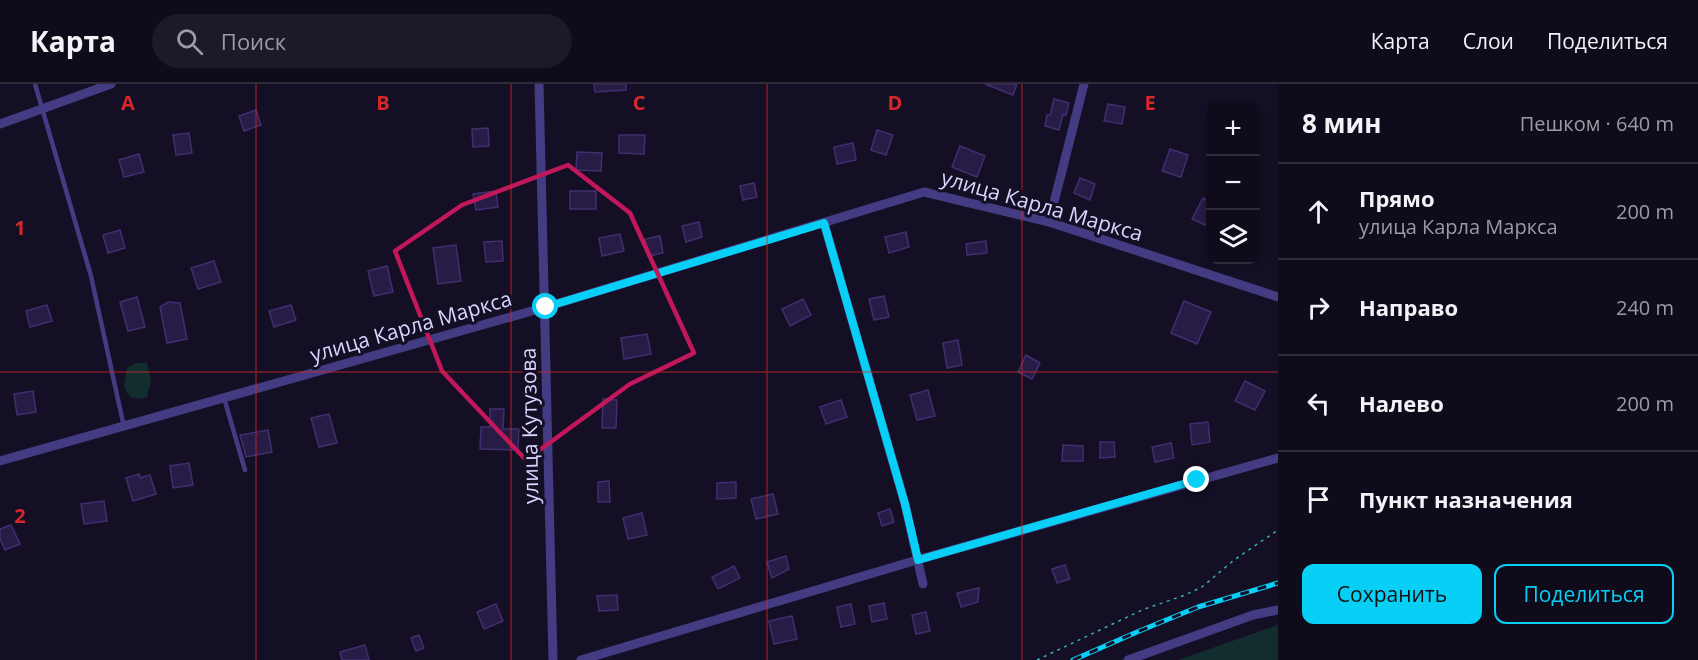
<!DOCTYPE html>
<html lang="ru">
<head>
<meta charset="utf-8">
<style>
	body { margin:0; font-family:"Open Sans",sans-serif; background:#1d1928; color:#f1f3f6 }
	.controls { position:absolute; right:18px; top:18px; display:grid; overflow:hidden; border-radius:12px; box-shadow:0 3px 9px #0003 }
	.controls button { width:54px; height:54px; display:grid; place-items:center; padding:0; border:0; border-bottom:2px solid #2f2b3a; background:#0f0b1b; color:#f1f3f6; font:30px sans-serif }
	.stop { position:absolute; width:18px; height:18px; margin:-14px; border:4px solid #07cff6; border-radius:50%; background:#fff }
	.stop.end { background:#07cff6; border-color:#fff; box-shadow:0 2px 6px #0008 }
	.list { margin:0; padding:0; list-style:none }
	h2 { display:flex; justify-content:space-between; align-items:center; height:78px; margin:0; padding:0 24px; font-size:26px }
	h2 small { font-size:20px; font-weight:400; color:#9b9ba3 }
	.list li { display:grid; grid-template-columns:39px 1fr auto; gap:18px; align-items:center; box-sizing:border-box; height:96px; padding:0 24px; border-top:2px solid #2f2b3a }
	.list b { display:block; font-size:22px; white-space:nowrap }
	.list p { margin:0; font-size:20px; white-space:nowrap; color:#9b9ba3 }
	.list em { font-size:20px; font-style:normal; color:#9b9ba3 }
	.actions { display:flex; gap:12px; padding:18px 24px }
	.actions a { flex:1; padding:14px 0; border:2px solid #07cff6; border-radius:12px; text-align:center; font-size:21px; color:#07cff6 }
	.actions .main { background:#07cff6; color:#111 }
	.icon { flex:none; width:33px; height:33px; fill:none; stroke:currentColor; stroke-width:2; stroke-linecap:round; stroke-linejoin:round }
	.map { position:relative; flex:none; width:1278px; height:576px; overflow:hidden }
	header { display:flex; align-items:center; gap:36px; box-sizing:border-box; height:84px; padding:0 30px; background:#0f0b1b; border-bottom:2px solid #2f2b3a }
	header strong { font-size:28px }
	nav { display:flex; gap:33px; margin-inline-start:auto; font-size:21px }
	.search { width:420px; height:54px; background:#1d1928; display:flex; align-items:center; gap:15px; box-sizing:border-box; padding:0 21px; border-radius:33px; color:#9b9ba3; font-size:22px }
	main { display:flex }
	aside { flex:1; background:#0f0b1b }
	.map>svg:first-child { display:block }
	.green { fill:#122d2e }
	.building { fill:#271c45; stroke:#402f70; stroke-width:1.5 }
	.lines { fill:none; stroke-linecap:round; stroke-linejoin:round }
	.path { stroke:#33b2b3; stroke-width:1.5; stroke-dasharray:3 4.5; stroke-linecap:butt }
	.lane { stroke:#433c82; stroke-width:4.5 }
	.street { stroke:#433c82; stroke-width:9 }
	.rail-casing { stroke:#07cff6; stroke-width:5 }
	.rail { stroke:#140f24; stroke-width:3; stroke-dasharray:9; stroke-linecap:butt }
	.route { stroke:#07cff6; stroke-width:8 }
	.marked { fill:none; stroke:#c2185b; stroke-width:4.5; stroke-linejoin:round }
	.grid { fill:none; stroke:#d62828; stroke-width:1.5; stroke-opacity:0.55 }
	.labels { text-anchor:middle; stroke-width:6; stroke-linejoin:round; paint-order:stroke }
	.street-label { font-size:21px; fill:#dbd4fe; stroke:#140f24 }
	.grid-label { font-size:20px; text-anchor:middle; font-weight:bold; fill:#d62828; stroke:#140f24; stroke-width:6; stroke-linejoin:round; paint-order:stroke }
</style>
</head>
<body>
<header>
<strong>Карта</strong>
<div class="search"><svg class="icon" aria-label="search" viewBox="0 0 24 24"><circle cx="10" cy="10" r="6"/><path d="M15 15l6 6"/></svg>Поиск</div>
<nav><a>Карта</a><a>Слои</a><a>Поделиться</a></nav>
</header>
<main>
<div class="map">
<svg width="1278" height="576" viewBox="0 0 1278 576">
	<rect width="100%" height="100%" fill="#140f24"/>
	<g class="green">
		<path d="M136 279H147L151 297 147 313 139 315 130 313 124 303 127 284Z"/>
		<path d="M1278 541V576H1178Z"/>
	</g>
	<g class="building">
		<path d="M594 0H626V6L595 8Z"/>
		<path d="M985 0H1017L1013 11Z"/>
		<path d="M1054 15 1069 19 1066 31 1063 30 1059 46 1045 42 1047 31H1050Z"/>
		<path d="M1108 20 1125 23 1122 40 1104 37Z"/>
		<path d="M256 26 261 41 244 47 239 32Z"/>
		<path d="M488 44 489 62 473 63 472 45Z"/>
		<path d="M877 46 893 51 886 71 871 66Z"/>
		<path d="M189 49 192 69 176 71 173 51Z"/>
		<path d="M619 51H645L644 70 619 69Z"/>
		<path d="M853 59 856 76 837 80 834 63Z"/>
		<path d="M960 62 985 72 977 93 952 83Z"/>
		<path d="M1170 65 1188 71 1181 93 1162 87Z"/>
		<path d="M577 68 602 69 601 87 576 86Z"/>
		<path d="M139 70 144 88 124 93 119 76Z"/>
		<path d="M1080 94 1095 100 1090 116 1074 109Z"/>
		<path d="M754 99 757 113 743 116 740 102Z"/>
		<path d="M496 107 498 123 476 126 473 110Z"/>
		<rect x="570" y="107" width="26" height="18"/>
		<path d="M1203 114 1210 118V132L1205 141 1192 135Z"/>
		<path d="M699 138 702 153 686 158 682 142Z"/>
		<path d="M120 146 125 164 108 169 103 151Z"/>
		<path d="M906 148 909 163 889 169 885 153Z"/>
		<path d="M620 150 624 167 602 172 599 154Z"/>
		<path d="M660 152 663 169 648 172 645 155Z"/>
		<path d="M502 157 503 177 486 178 484 158Z"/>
		<path d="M986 157 987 169 967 171 966 160Z"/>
		<path d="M456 161 461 197 438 200 433 164Z"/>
		<path d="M214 177 221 198 198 205 191 184Z"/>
		<path d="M387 182 393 208 374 212 368 187Z"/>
		<path d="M884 212 889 233 874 236 869 215Z"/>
		<path d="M137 213 145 243 128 247 120 218Z"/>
		<path d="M803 215 811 231 790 242 782 225Z"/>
		<path d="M1184 217 1211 228 1197 260 1171 249Z"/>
		<path d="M168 218 180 219 187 255 167 259 160 223Z"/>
		<path d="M47 221 52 237 30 243 26 227Z"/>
		<path d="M291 221 296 236 274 243 269 227Z"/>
		<path d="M647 250 651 270 624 275 621 254Z"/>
		<path d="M958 256 962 281 947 284 943 259Z"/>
		<path d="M1026 271 1040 279 1032 295 1018 288Z"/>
		<path d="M1245 297 1265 307 1255 326 1235 317Z"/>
		<path d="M928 306 935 332 917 336 910 311Z"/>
		<path d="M33 307 36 328 17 331 14 310Z"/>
		<path d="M603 315 617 316 616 344H602Z"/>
		<path d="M841 316 847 333 826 340 820 323Z"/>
		<path d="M490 325H504L503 345H519L518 366 480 365 481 343H490Z"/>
		<path d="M329 330 337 359 319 363 311 334Z"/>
		<path d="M1208 338 1210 358 1192 361 1190 340Z"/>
		<path d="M268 346 272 368 246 373 240 351Z"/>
		<path d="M1100 358H1114L1115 373 1100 374Z"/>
		<path d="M1171 359 1174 374 1155 378 1152 363Z"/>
		<path d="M1063 361 1083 362V377H1062Z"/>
		<path d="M189 379 193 401 173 404 170 382Z"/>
		<path d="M139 390 140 394 150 391 156 410 133 417 126 394Z"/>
		<path d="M609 397 610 418H598V398Z"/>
		<path d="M736 398V414L717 415V399Z"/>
		<path d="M773 410 778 430 756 435 751 415Z"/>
		<path d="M104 417 107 437 84 440 81 420Z"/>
		<path d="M890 425 894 438 882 442 878 429Z"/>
		<path d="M642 429 647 451 628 455 623 434Z"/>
		<path d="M11 441 20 460 5 466 0 455V445Z"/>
		<path d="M786 472 789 485 772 494 767 478Z"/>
		<path d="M1065 481 1070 495 1057 499 1052 485Z"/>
		<path d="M734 482 740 494 718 505 712 493Z"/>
		<path d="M979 504 978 518 961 523 957 509Z"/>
		<path d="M617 511 618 526 599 527 597 512Z"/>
		<path d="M884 519 887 535 872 538 869 522Z"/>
		<path d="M496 520 503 537 484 545 477 528Z"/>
		<path d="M851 520 855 540 841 543 837 523Z"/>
		<path d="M926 528 930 547 916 550 912 531Z"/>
		<path d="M792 532 797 555 774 560 769 537Z"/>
		<path d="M419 551 424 564 416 567 411 554Z"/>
		<path d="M365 561 369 576H342L340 568Z"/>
	</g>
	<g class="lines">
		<path class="path" d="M1037 576 1142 526 1185 511 1202 503 1234 476 1278 446"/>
		<g class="lane">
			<path d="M35 0 91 192 124 343"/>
			<path d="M224 314 245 386"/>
		</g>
		<g class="street">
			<path d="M539 0 553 576"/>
			<path d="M0 40 111 0"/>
			<path d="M1049 138 1084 0"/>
			<path d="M824 139 905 420 923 500"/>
			<path d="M0 377 546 223 924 108 1049 138 1278 213"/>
			<path d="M581 576 917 476 1278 374"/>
			<path d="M1128 576 1253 531 1278 526"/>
		</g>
		<defs>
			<path id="rail" d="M1073 576 1137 548 1198 523 1278 499"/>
		</defs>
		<use href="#rail" class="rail-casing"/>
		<use href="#rail" class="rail"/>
	</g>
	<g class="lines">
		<path class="route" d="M546 223 824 139 905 420 918 476 1197 396"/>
	</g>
	<path class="marked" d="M568 81 630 129 694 269 630 300 526 376 442 287 395 167 462 121Z"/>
	<path class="grid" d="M256 0V576M511 0V576M767 0V576M1022 0V576M0 288H1278"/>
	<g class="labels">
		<g class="street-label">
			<text transform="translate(1042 122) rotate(16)" y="7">улица Карла Маркса</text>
			<text transform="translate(411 243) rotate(-16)" y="7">улица Карла Маркса</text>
			<text transform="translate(530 342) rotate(-91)" y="7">улица Кутузова</text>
		</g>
	</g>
	<g class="grid-label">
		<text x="128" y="26">A</text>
		<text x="383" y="26">B</text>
		<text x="639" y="26">C</text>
		<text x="895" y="26">D</text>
		<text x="1150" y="26">E</text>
		<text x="20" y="151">1</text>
		<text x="20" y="439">2</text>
	</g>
</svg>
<div class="controls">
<button>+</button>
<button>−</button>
<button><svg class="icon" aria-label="layers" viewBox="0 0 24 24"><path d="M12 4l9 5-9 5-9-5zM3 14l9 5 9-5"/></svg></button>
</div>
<div class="stop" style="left:546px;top:223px"></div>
<div class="stop end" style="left:1197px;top:396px"></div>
</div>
<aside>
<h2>8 мин<small>Пешком · 640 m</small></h2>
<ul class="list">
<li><svg class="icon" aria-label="ahead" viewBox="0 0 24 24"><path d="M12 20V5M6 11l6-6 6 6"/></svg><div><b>Прямо</b><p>улица Карла Маркса</p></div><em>200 m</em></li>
<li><svg class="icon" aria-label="right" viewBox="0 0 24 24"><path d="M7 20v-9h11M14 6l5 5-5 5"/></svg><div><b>Направо</b></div><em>240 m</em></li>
<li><svg class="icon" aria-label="left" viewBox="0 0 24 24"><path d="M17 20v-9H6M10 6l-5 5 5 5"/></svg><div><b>Налево</b></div><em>200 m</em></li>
<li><svg class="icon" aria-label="arrive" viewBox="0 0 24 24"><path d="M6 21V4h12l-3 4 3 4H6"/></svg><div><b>Пункт назначения</b></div></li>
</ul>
<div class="actions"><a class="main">Сохранить</a><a>Поделиться</a></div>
</aside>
</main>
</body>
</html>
